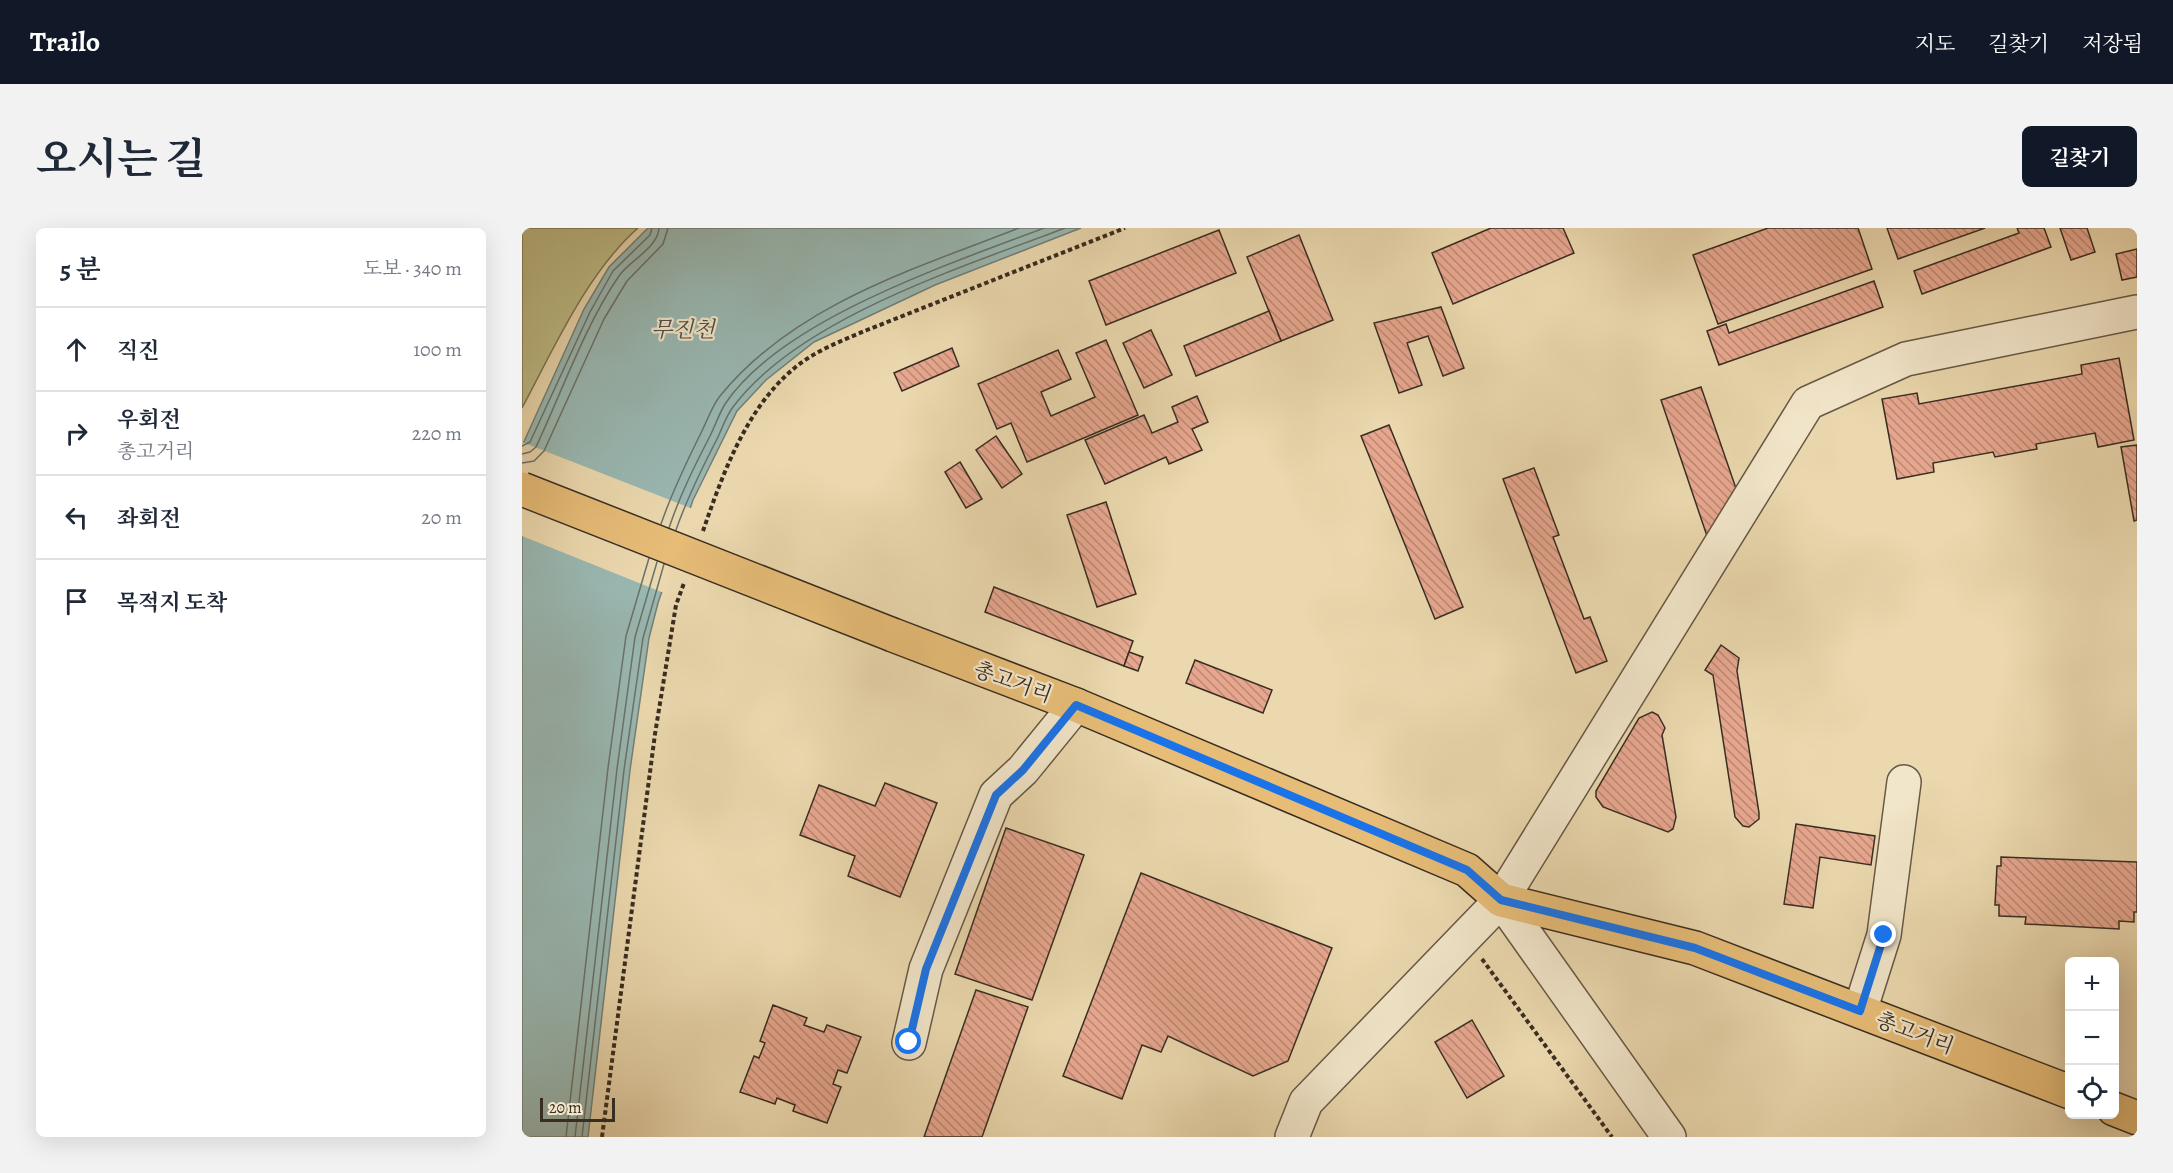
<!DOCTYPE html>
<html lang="ko">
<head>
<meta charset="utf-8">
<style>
	body { margin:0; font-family:Alegreya,"Noto Serif KR",serif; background:#f2f2f3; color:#1f2937 }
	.controls { position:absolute; right:18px; bottom:18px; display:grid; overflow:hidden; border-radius:9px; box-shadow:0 6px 24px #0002 }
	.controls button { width:54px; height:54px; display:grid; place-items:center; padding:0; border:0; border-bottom:2px solid #e0e1e3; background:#fff; color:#1f2937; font:30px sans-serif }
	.scale { position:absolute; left:18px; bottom:15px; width:75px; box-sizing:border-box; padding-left:6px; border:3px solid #392d22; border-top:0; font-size:16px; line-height:21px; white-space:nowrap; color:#392d22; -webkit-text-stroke:4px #f2e6ca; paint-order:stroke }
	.stop { position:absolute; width:18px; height:18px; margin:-14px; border:4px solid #1a73e8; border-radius:50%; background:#fff }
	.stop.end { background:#1a73e8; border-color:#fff; box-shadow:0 2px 6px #0008 }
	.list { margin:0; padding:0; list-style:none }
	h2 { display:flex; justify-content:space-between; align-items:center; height:78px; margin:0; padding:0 24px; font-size:26px }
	h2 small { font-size:20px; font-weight:400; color:#747a83 }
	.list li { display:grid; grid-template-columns:39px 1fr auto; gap:18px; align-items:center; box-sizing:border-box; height:84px; padding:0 24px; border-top:2px solid #e0e1e3 }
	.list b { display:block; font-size:22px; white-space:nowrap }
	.list p { margin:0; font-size:20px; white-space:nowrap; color:#747a83 }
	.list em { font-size:20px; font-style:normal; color:#747a83 }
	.icon { flex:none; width:33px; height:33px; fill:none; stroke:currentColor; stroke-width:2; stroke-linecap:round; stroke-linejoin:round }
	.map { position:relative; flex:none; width:1615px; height:909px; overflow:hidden; border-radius:9px }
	header { display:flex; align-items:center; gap:36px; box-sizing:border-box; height:84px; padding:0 30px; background:#111827; color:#fff }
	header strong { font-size:28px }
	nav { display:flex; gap:33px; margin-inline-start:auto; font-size:21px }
	.intro { display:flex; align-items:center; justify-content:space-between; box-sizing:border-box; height:144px; padding:0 36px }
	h1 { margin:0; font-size:42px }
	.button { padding:15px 27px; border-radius:9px; background:#111827; color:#fff; font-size:21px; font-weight:700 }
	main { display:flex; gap:36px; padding:0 36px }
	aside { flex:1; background:#fff; border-radius:9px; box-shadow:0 6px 24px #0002 }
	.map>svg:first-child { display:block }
	.grass { fill:#bebc85; stroke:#7c7454; stroke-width:1.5 }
	.water { fill:#99b8b2; stroke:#738078; stroke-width:1.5 }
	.pier { fill:#ebd8ae }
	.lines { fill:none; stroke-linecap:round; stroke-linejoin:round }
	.shore { stroke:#69726a; stroke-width:1.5 }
	.building { fill:url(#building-back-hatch); stroke:#392d22; stroke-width:1.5 }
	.minor-casing { stroke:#665845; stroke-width:36 }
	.major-casing { stroke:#392d22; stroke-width:36 }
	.path { stroke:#392d22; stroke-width:4; stroke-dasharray:4.5 3; stroke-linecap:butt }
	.minor { stroke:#f2e6ca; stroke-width:33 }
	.major { stroke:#e6bc77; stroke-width:33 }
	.major-bridge-casing { stroke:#392d22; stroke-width:36; stroke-linecap:butt }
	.major-bridge { stroke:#e6bc77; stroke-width:33 }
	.route { stroke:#1a73e8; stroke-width:8 }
	.labels { text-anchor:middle; stroke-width:4.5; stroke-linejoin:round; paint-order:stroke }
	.street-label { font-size:21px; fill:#392d22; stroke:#f2e6ca }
	.water-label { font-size:22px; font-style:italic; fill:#515046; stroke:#f2e6ca }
</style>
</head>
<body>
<header>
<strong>Trailo</strong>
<nav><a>지도</a><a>길찾기</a><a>저장됨</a></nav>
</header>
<div class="intro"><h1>오시는 길</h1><a class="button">길찾기</a></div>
<main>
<aside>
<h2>5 분<small>도보 · 340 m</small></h2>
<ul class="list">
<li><svg class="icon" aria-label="ahead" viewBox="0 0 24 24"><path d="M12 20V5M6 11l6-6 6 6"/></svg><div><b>직진</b></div><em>100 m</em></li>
<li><svg class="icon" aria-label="right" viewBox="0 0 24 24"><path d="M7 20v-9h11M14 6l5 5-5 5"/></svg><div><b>우회전</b><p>총고거리</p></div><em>220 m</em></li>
<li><svg class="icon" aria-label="left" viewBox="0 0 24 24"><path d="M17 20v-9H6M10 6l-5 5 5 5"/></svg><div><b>좌회전</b></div><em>20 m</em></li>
<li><svg class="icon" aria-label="arrive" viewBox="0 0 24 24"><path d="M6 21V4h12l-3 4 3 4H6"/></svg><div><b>목적지 도착</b></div></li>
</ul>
</aside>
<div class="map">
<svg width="1615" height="909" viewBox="0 0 1615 909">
	<defs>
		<pattern id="building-back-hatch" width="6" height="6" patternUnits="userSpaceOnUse" patternTransform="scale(1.5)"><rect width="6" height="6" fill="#e7a78f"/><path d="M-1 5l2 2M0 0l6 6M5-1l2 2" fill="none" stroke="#bc8874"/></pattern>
	</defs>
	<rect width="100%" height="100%" fill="#ebd8ae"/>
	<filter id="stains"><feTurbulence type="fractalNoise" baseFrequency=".00333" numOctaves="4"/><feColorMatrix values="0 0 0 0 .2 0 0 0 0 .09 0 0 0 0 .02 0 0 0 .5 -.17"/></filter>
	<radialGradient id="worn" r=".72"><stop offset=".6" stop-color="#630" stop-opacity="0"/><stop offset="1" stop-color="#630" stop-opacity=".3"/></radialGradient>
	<path class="grass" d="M0 0H116C65 45 32 120 0 180Z"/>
	<path class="water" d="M126 0H559L413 57 292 114 244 152 215 183 171 272 136 375 127 410 108 542 66 909H0V218L62 81 87 39Z"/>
	<path class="pier" d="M0 214 171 281 142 365 0 308Z"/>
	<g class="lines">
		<g class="shore">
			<path d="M0 218 8 214 68 84 91 43 128 7 130 0"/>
			<path d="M0 226 8 224 14 219C39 166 64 95 97 48 107 33 136 20 137 0"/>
			<path d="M0 235 12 233 22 223 82 91 105 53 141 16 146 0"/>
			<path d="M139 296C150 264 164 235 179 205 185 193 190 178 198 168 272 77 392 41 497 0"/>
			<path d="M147 300C158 267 172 239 188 208 193 198 197 186 203 176 260 91 428 36 522 0"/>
			<path d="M154 302C165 270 179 242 195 211 200 201 204 188 211 179 277 90 441 39 543 0"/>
			<path d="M44 909 86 540 104 408 127 330"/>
			<path d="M53 909 95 541 113 409 135 334"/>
			<path d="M60 909 102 542 121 410 142 336"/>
		</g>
	</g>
	<g class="building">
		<path d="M969 0H1041L1052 25 931 76 910 25Z"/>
		<path d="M1246 0H1336L1350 41 1196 96 1171 27Z"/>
		<path d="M1365 0H1463L1376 31Z"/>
		<path d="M1495 0H1522L1529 19 1400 66 1392 43 1497 5Z"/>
		<path d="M1538 0H1565L1573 24 1549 32Z"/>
		<path d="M697 2 714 45 584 97 567 53Z"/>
		<path d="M777 7 811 92 759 113 725 29Z"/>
		<path d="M1615 21V49L1600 52 1594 26Z"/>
		<path d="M1352 53 1361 79 1197 137 1185 103 1204 96 1207 105Z"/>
		<path d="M919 79 942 140 921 148 906 108 885 115 900 157 877 165 852 95Z"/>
		<path d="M747 83 759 113 674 148 662 118Z"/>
		<path d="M629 102 650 147 622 160 601 115Z"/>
		<path d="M584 112 616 187 505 234 489 195 475 201 456 156 536 122 549 151 519 164 529 188 573 169 554 125Z"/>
		<path d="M430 120 437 138 380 163 372 145Z"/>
		<path d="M1597 130 1612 212 1576 219 1573 205 1514 216 1515 221 1473 229 1471 224 1411 235 1412 244 1375 251 1360 171 1395 165 1397 176 1560 146 1559 137Z"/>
		<path d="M1179 159 1217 269 1185 308 1139 172Z"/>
		<path d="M675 168 686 194 670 201 680 222 647 236 644 229 583 256 563 212 622 187 630 205 656 194 650 179Z"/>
		<path d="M867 197 941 379 913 391 839 208Z"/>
		<path d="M474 208 500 246 480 260 454 222Z"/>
		<path d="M1615 217V292L1612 293 1599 219Z"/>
		<path d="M438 234 460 271 444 280 423 244Z"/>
		<path d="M1012 240 1037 307 1031 309 1062 391 1068 389 1085 433 1054 445 981 251Z"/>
		<path d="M584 274 614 366 575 379 545 287Z"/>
		<path d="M472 359 611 413 602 438 463 384Z"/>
		<path d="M1199 417 1217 430 1215 443 1237 585V591L1227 599 1221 598 1213 589 1191 447 1183 442Z"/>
		<path d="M607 424 621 429 616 443 602 438Z"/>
		<path d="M673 432 750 462 741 485 664 455Z"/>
		<path d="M1130 484 1136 487 1143 500 1140 507 1154 589 1151 601 1146 604 1081 579 1074 569V563L1117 490Z"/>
		<path d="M363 555 415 575 378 669 326 648 333 628 278 607 297 557 353 578Z"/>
		<path d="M1274 596 1353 608 1349 637 1298 629 1291 680 1262 676Z"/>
		<path d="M484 600 562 627 510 772 433 746Z"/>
		<path d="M1479 629 1615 634V684H1612V694L1597 693V701L1503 696 1504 689 1477 688V677H1473L1475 638H1479Z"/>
		<path d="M619 645 810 720 766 833 731 848 646 808 639 824 620 817 600 871 541 848Z"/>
		<path d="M454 762 506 779 460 909H402Z"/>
		<path d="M251 777 285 790 282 797 302 804 305 797 339 809 325 845 316 842 311 856 319 859 305 895 271 883 273 877 255 870 253 876 218 864 232 828 237 830 243 815 238 813Z"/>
		<path d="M950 792 982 848 945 870 913 814Z"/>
	</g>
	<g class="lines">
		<defs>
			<g id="minor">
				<path d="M979 672 1147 909"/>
				<path d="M1338 783 1362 707 1382 554"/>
				<path d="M387 815 404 741 474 567 501 542 554 477"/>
				<path d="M770 909 784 874 979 672 1286 175 1384 131 1615 84"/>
			</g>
			<g id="major">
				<path d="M371 407 554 477 945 642 979 672 1173 720 1548 864"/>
				<path d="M1592 881 1615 890"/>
			</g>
		</defs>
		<use href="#minor" class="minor-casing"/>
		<use href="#major" class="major-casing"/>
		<g class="path">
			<path d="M181 303C200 248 223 183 269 143 290 124 319 113 345 102L603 0"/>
			<path d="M960 731 1090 909"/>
			<path d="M80 909 133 506 154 377 162 355"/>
		</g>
		<use href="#minor" class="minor"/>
		<use href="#major" class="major"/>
		<defs>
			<path id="major-bridge" d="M0 261 371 407"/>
		</defs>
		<use href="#major-bridge" class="major-bridge-casing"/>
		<use href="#major-bridge" class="major-bridge"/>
	</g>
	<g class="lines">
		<path class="route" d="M387 814 404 741 474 567 501 542 554 477 945 642 979 672 1173 720 1338 783 1362 707"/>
	</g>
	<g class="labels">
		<g class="street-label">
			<text transform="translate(491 454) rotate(20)" y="7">총고거리</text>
			<text transform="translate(1393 805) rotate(21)" y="7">총고거리</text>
		</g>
		<g class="water-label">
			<text x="161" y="109">무진천</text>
		</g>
	</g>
	<rect width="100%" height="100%" filter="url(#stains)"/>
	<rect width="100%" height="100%" fill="url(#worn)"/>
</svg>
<div class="controls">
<button>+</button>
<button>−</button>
<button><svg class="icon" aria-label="locate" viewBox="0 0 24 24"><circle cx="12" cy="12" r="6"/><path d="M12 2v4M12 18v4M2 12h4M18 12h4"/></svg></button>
</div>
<div class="scale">20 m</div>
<div class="stop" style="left:387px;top:814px"></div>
<div class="stop end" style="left:1362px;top:707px"></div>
</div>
</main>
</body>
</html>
